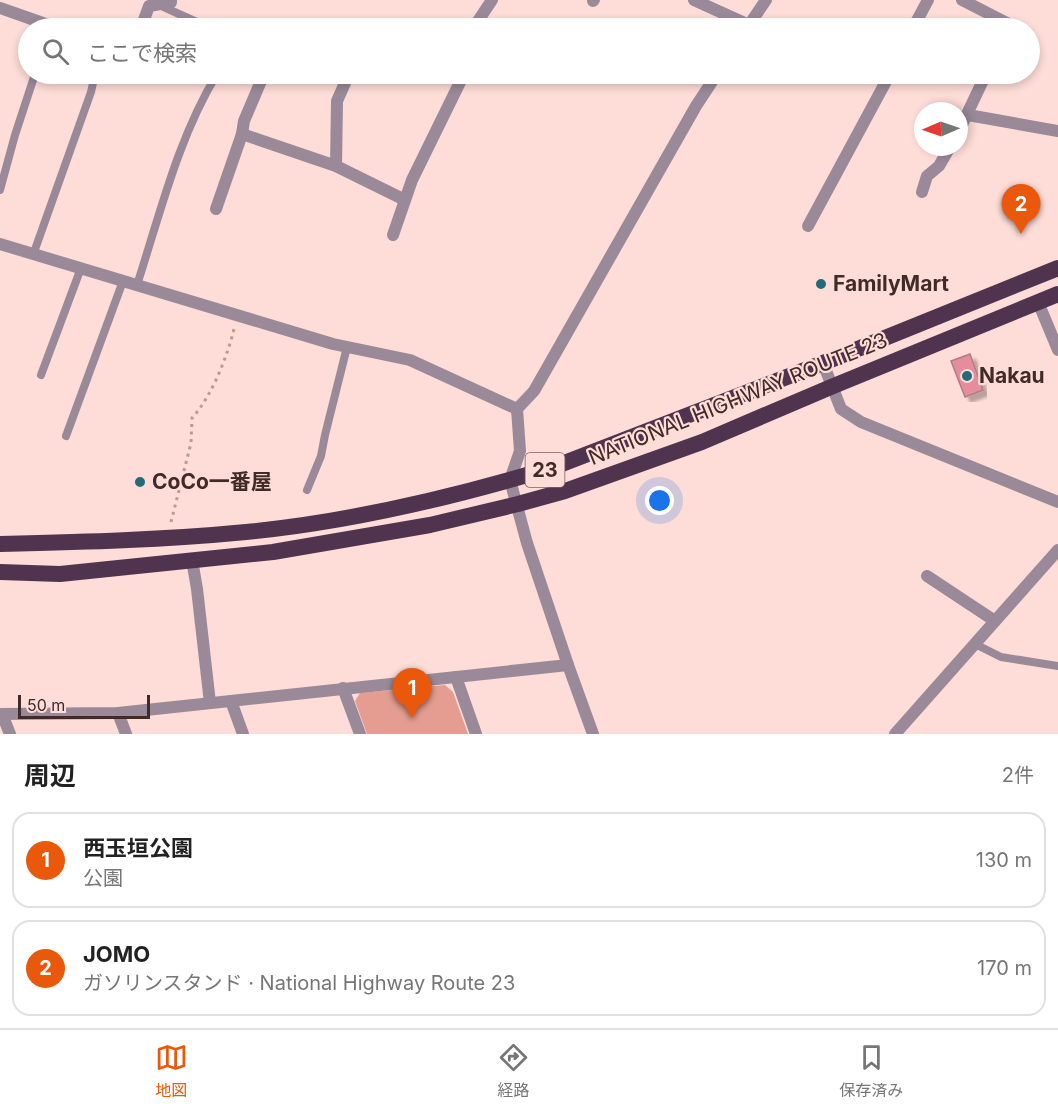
<!DOCTYPE html>
<html lang="ja">
<head>
<meta charset="utf-8">
<style>
	body { margin:0; font-family:Inter,"Noto Sans JP",sans-serif; background:#f6f6f6; color:#222 }
	.compass { position:absolute; left:914px; top:102px; width:54px; height:54px; border-radius:50%; background:#fff; box-shadow:0 3px 9px #0003; rotate:268deg }
	.scale { position:absolute; left:18px; bottom:15px; width:132px; box-sizing:border-box; padding-left:6px; border:3px solid #402b28; border-top:0; font-size:16px; line-height:21px; white-space:nowrap; color:#402b28; -webkit-text-stroke:4px #fedcd7; paint-order:stroke }
	.you { position:absolute; left:660px; top:501px; width:21px; height:21px; margin:-15px; border:4px solid #fff; border-radius:50%; background:#1a73e8; box-shadow:0 0 0 9px #1a73e833 }
	.badge { display:grid; place-items:center; width:39px; height:39px; border-radius:50%; background:#ea580c; color:#fff; font-size:20px; font-weight:700 }
	.pin { position:absolute; translate:-50% -50px; filter:drop-shadow(0 2px 3px #0008) }
	.pin::after { content:''; position:absolute; top:32px; width:21px; height:18px; background:inherit; clip-path:polygon(0 0,100% 0,50% 100%) }
	.list { margin:0; padding:0; list-style:none }
	h2 { display:flex; justify-content:space-between; align-items:center; height:78px; margin:0; padding:0 24px; font-size:26px }
	h2 small { font-size:20px; font-weight:400; color:#767676 }
	.list li { display:grid; grid-template-columns:39px 1fr auto; gap:18px; align-items:center; box-sizing:border-box; height:96px; margin:0 12px 12px; padding:0 12px; border:2px solid #e0e0e0; border-radius:18px }
	.list b { display:block; font-size:22px; white-space:nowrap }
	.list p { margin:0; font-size:20px; white-space:nowrap; color:#767676 }
	.list em { font-size:20px; font-style:normal; color:#767676 }
	.icon { flex:none; width:33px; height:33px; fill:none; stroke:currentColor; stroke-width:2; stroke-linecap:round; stroke-linejoin:round }
	.map { position:relative; flex:none; width:1058px; height:734px; overflow:hidden }
	.search { position:absolute; background:#fff; box-shadow:0 3px 9px #0003; left:18px; right:18px; top:18px; height:66px; display:flex; align-items:center; gap:15px; box-sizing:border-box; padding:0 21px; border-radius:33px; color:#767676; font-size:22px }
	.sheet { height:294px; background:#fff }
	nav { display:flex; justify-content:space-around; align-items:center; box-sizing:border-box; height:84px; border-top:2px solid #e0e0e0; background:#fff; font-size:16px; color:#767676 }
	nav a { display:grid; justify-items:center; gap:3px }
	nav .on { color:#ea580c }
	.map>svg:first-child { display:block }
	.green { fill:#e59d92 }
	.building { fill:#e68d9d; stroke:#b07d85; stroke-width:1.5; filter:url(#shadow) }
	.lines { fill:none; stroke-linecap:round; stroke-linejoin:round }
	.path { stroke:#b89a96; stroke-width:3; stroke-dasharray:3 4.5; stroke-linecap:butt }
	.service { stroke:#9a8a99; stroke-width:8 }
	.minor { stroke:#9a8a99; stroke-width:12 }
	.tertiary { stroke:#9a8a99; stroke-width:12 }
	.trunk { stroke:#50334e; stroke-width:16 }
	.poi-dot { fill:#236c77; stroke:#fedcd7; stroke-width:2 }
	.labels { text-anchor:middle; stroke-width:4.5; stroke-linejoin:round; paint-order:stroke }
	.shield { fill:#fedcd7; stroke:#79605c; stroke-width:1.5 }
	.shield-label { font-size:20px; font-weight:bold; fill:#402b28 }
	.poi-label { font-size:21px; font-weight:bold; fill:#402b28; stroke:#fedcd7; text-anchor:start }
	.street-label { font-size:21px; fill:#402b28; stroke:#fedcd7 }
</style>
</head>
<body>
<div class="map">
<svg width="1058" height="734" viewBox="0 0 1058 734">
	<defs>
		<filter id="shadow"><feDropShadow dx="5.5" dy="5.5" stdDeviation="1.5" flood-color="#0004"/></filter>
	</defs>
	<rect width="100%" height="100%" fill="#fedcd7"/>
	<path class="green" d="M445 685 453 692 468 734H367L355 701 360 693Z"/>
	<path class="building" d="M970 354 983 390 965 397 951 361Z"/>
	<g class="lines">
		<path class="path" d="M171 522 191 443 192 418C212 396 227 357 234 329"/>
		<g class="service">
			<path d="M157 4 210 28"/>
			<path d="M298 74 303 76"/>
			<path d="M0 190 15 135 35 74"/>
			<path d="M33 255 91 92 95 74"/>
			<path d="M137 285C160 214 178 138 217 74"/>
			<path d="M41 375 81 268"/>
			<path d="M66 436 123 281"/>
			<path d="M307 490 321 456 325 435 347 347"/>
			<path d="M975 644 1001 657 1058 666"/>
		</g>
		<g class="minor">
			<path d="M694 0 749 25"/>
			<path d="M962 0 1007 23 1005 28"/>
			<path d="M593 1 594 0"/>
			<path d="M0 8 57 28"/>
			<path d="M141 28 149 6 171 2V0"/>
			<path d="M476 28 478 21 492 0"/>
			<path d="M747 28 766 0"/>
			<path d="M913 28 928 0"/>
			<path d="M968 115 1058 131"/>
			<path d="M959 131 986 74"/>
			<path d="M242 134 336 166 405 200"/>
			<path d="M336 166 337 101 349 74"/>
			<path d="M922 192 927 176 939 166 950 147"/>
			<path d="M216 209 242 134 244 121 264 74"/>
			<path d="M808 226 890 74"/>
			<path d="M393 235 412 180 464 74"/>
			<path d="M0 244 333 344 410 360 517 409"/>
			<path d="M1038 302 1058 350"/>
			<path d="M192 560 197 589 210 703"/>
			<path d="M927 576 995 621"/>
			<path d="M456 677 476 734"/>
			<path d="M343 688 360 734"/>
			<path d="M231 701 243 734"/>
			<path d="M118 713 126 734"/>
			<path d="M0 714 118 713 568 665"/>
			<path d="M2 714 10 734"/>
			<path d="M593 734 568 665 527 543 510 480 520 451 517 409 534 391 696 106 717 74"/>
			<path d="M895 734 1058 550"/>
		</g>
		<path class="tertiary" d="M823 363 841 409 861 422 1058 502"/>
		<g class="trunk">
			<path d="M0 544C82 542 164 540 246 532 350 522 455 497 554 467L823 363 1058 268"/>
			<path d="M0 572 60 574 273 552 430 525 518 504 565 491 702 442 831 387 1058 294"/>
		</g>
	</g>
	<g class="poi-dot">
		<circle cx="821" cy="284" r="6"/>
		<circle cx="967" cy="376" r="6"/>
		<circle cx="140" cy="482" r="6"/>
	</g>
	<g class="labels">
		<rect class="shield" x="525.5" y="453" width="39" height="34" rx="4.5"/>
		<g class="shield-label">
			<text x="545" y="477">23</text>
		</g>
		<g class="poi-label">
			<text x="833" y="291">FamilyMart</text>
			<text x="979" y="383">Nakau</text>
			<text x="152" y="489">CoCo一番屋</text>
		</g>
		<g class="street-label">
			<text transform="translate(738 399) rotate(-22)" y="7">NATIONAL HIGHWAY ROUTE 23</text>
		</g>
	</g>
</svg>
<svg class="compass" viewBox="-18 -18 36 36"><path d="M0-13l5 13h-10z" fill="#e53935"/><path d="M0 13l5-13h-10z" fill="#767676"/></svg>
<div class="scale">50 m</div>
<div class="you"></div>
<div class="pin badge" style="left:412px;top:718px">1</div>
<div class="pin badge" style="left:1021px;top:234px">2</div>
<div class="search"><svg class="icon" aria-label="search" viewBox="0 0 24 24"><circle cx="10" cy="10" r="6"/><path d="M15 15l6 6"/></svg>ここで検索</div>
</div>
<section class="sheet">
<h2>周辺<small>2件</small></h2>
<ul class="list">
<li><span class="badge">1</span><div><b>西玉垣公園</b><p>公園</p></div><em>130 m</em></li>
<li><span class="badge">2</span><div><b>JOMO</b><p>ガソリンスタンド · National Highway Route 23</p></div><em>170 m</em></li>
</ul>
</section>
<nav>
<a class="on"><svg class="icon" aria-label="map" viewBox="0 0 24 24"><path d="M3 6l6-2 6 2 6-2v14l-6 2-6-2-6 2zM9 4v14M15 6v14"/></svg>地図</a>
<a><svg class="icon" aria-label="directions" viewBox="0 0 24 24"><path d="M12 3l9 9-9 9-9-9zM9 14v-3h6M13 9l2 2-2 2"/></svg>経路</a>
<a><svg class="icon" aria-label="saved" viewBox="0 0 24 24"><path d="M7 4h10v16l-5-4-5 4z"/></svg>保存済み</a>
</nav>
</body>
</html>
